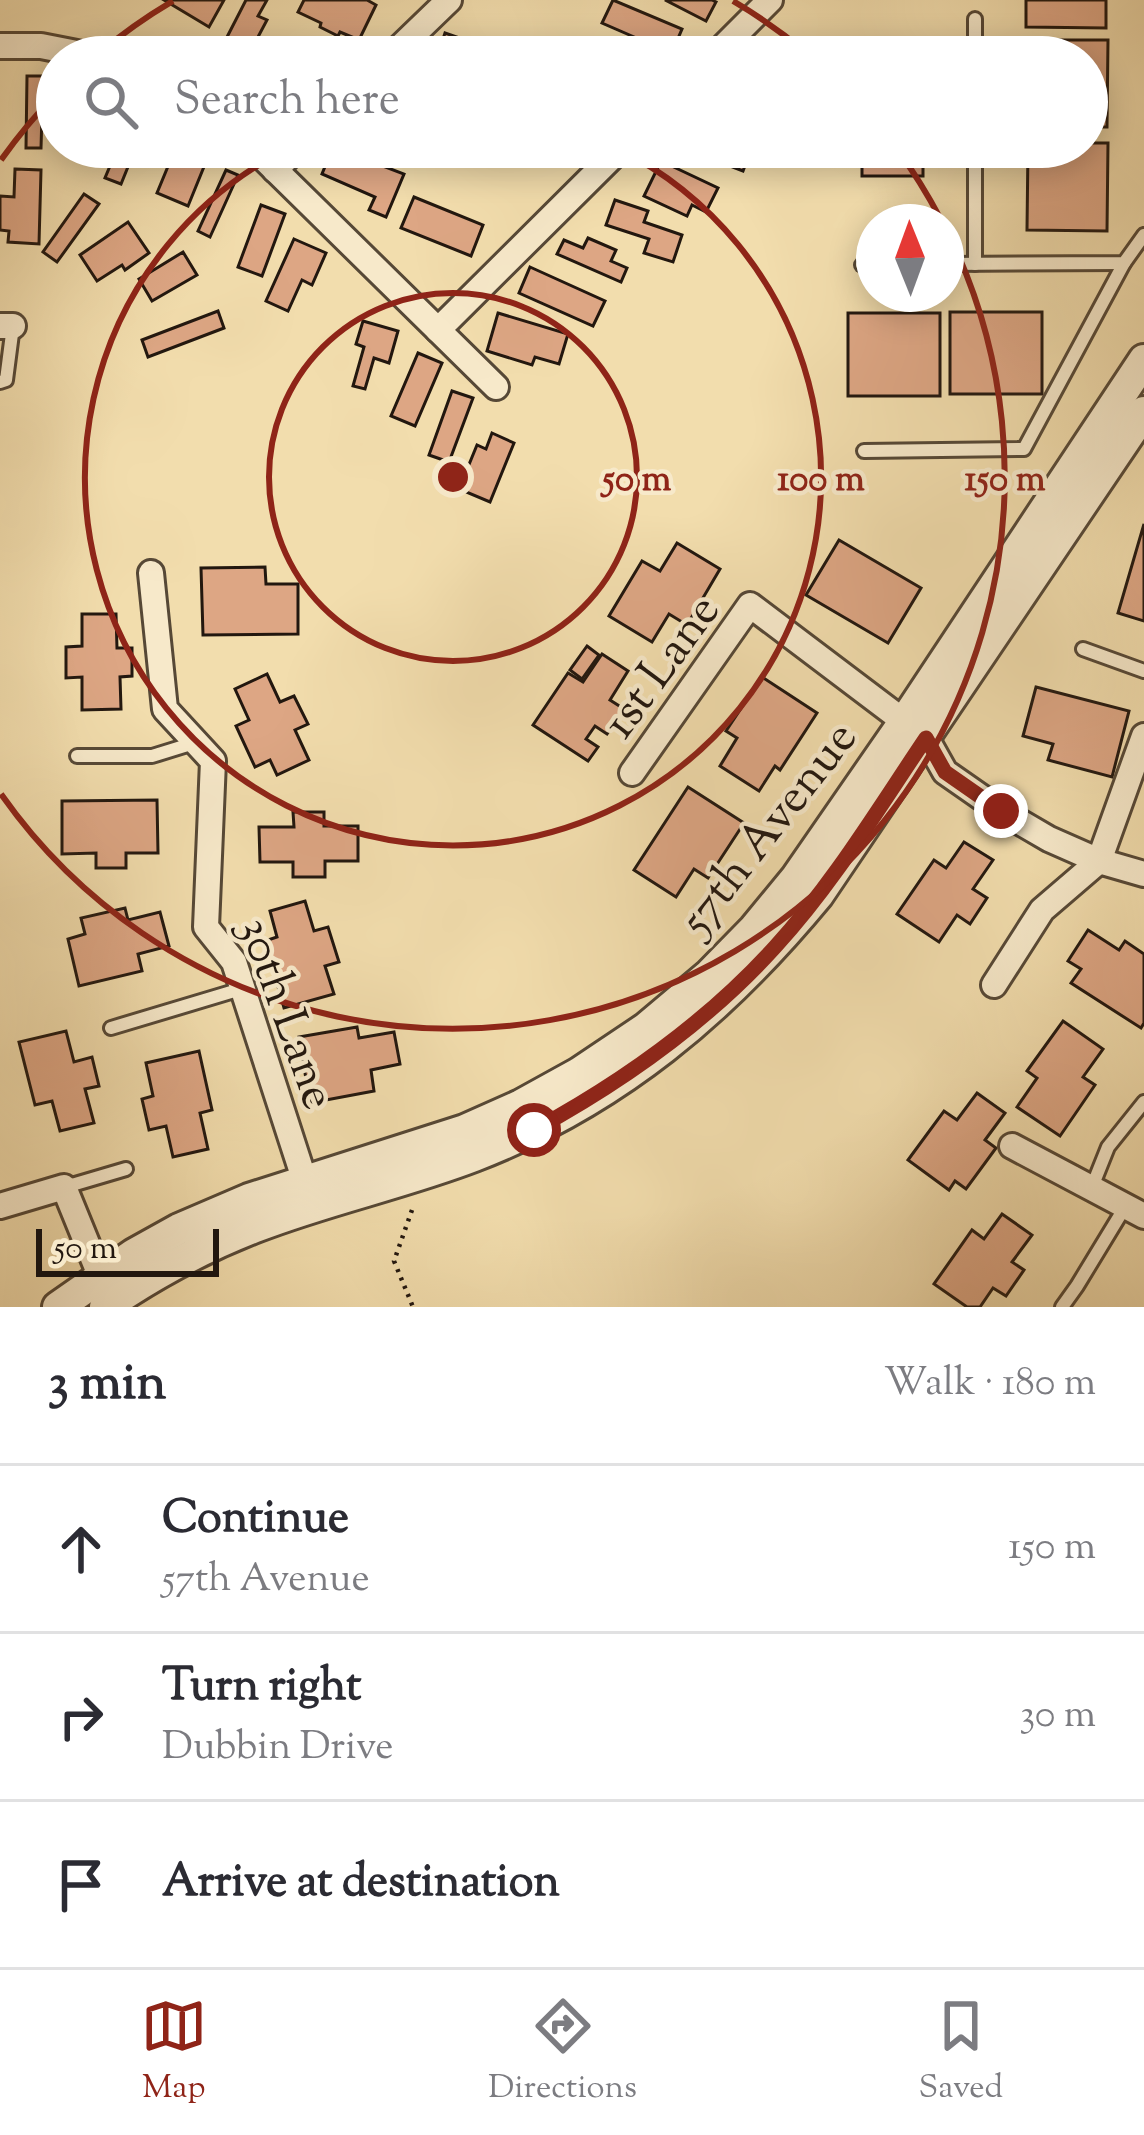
<!DOCTYPE html>
<html lang="en">
<head>
<meta charset="utf-8">
<style>
	body { margin:0; font-family:"Sorts Mill Goudy",serif; background:#f2f2f3; color:#2b2b33 }
	.compass { position:absolute; left:856px; top:204px; width:108px; height:108px; border-radius:50%; background:#fff; box-shadow:0 6px 30px #0003; rotate:359deg }
	.scale { position:absolute; left:36px; bottom:30px; width:183px; box-sizing:border-box; padding-left:12px; border:6px solid #22170f; border-top:0; font-size:33px; line-height:42px; white-space:nowrap; color:#22170f; -webkit-text-stroke:9px #f7e9ca; paint-order:stroke }
	.stop { position:absolute; width:36px; height:36px; margin:-27px; border:9px solid #8f2418; border-radius:50%; background:#fff }
	.stop.end { background:#8f2418; border-color:#fff; box-shadow:0 3px 12px #0008 }
	.list { margin:0; padding:0; list-style:none }
	h2 { display:flex; justify-content:space-between; align-items:center; height:156px; margin:0; padding:0 48px; font-size:51px }
	h2 small { font-size:39px; font-weight:400; color:#7c7c81 }
	.list li { display:grid; grid-template-columns:78px 1fr auto; gap:36px; align-items:center; box-sizing:border-box; height:168px; padding:0 48px; border-top:3px solid #e1e1e2 }
	.list b { display:block; font-size:45px; white-space:nowrap }
	.list p { margin:0; font-size:39px; white-space:nowrap; color:#7c7c81 }
	.list em { font-size:39px; font-style:normal; color:#7c7c81 }
	.icon { flex:none; width:66px; height:66px; fill:none; stroke:currentColor; stroke-width:2; stroke-linecap:round; stroke-linejoin:round }
	.map { position:relative; flex:none; width:1144px; height:1307px; overflow:hidden }
	.search { position:absolute; background:#fff; box-shadow:0 6px 30px #0003; left:36px; right:36px; top:36px; height:132px; display:flex; align-items:center; gap:30px; box-sizing:border-box; padding:0 42px; border-radius:66px; color:#7c7c81; font-size:45px }
	.sheet { height:660px; background:#fff }
	nav { display:flex; justify-content:space-around; align-items:center; box-sizing:border-box; height:168px; border-top:3px solid #e1e1e2; background:#fff; font-size:33px; color:#7c7c81 }
	nav a { display:grid; justify-items:center; gap:6px }
	nav .on { color:#8f2418 }
	.map>svg:first-child { display:block }
	.building { fill:#dda684; stroke:#22170f; stroke-width:3 }
	.lines { fill:none; stroke-linecap:round; stroke-linejoin:round }
	.service-casing { stroke:#564836; stroke-width:18 }
	.minor-casing { stroke:#564836; stroke-width:30 }
	.tertiary-casing { stroke:#564836; stroke-width:36 }
	.path { stroke:#22170f; stroke-width:4.5; stroke-dasharray:3 6; stroke-linecap:butt }
	.service { stroke:#f7e9ca; stroke-width:12 }
	.minor { stroke:#f7e9ca; stroke-width:24 }
	.tertiary { stroke:#f7e9ca; stroke-width:30 }
	.route { stroke:#8f2418; stroke-width:15 }
	.ring { fill:none; stroke:#8f2418; stroke-width:6 }
	.labels { text-anchor:middle; stroke-width:9; stroke-linejoin:round; paint-order:stroke }
	.street-label { font-size:48px; fill:#22170f; stroke:#f7e9ca }
	.centre { fill:#8f2418; stroke:#f7e9ca; stroke-width:6 }
	.ring-label { font-size:36px; text-anchor:middle; font-weight:bold; fill:#8f2418; stroke:#f7e9ca; stroke-width:9; stroke-linejoin:round; paint-order:stroke }
</style>
</head>
<body>
<div class="map">
<svg width="1144" height="1307" viewBox="0 0 1144 1307">
	<rect width="100%" height="100%" fill="#f2ddad"/>
	<filter id="stains"><feTurbulence type="fractalNoise" baseFrequency=".00167" numOctaves="4"/><feColorMatrix values="0 0 0 0 .2 0 0 0 0 .09 0 0 0 0 .02 0 0 0 .5 -.17"/></filter>
	<radialGradient id="worn" r=".72"><stop offset=".6" stop-color="#630" stop-opacity="0"/><stop offset="1" stop-color="#630" stop-opacity=".3"/></radialGradient>
	<g class="building">
		<path d="M164 0H224L209 27Z"/>
		<path d="M246 0H267L258 16 267 20 249 54 225 41Z"/>
		<path d="M304 0H367L376 5 359 40 340 32 338 36 320 27 321 23 298 12Z"/>
		<path d="M613 0 682 29 670 57H655L630 46 634 37 602 23Z"/>
		<path d="M665 0H712L716 2 706 21Z"/>
		<path d="M1026 0H1106V28L1026 27Z"/>
		<path d="M445 33 508 55 507 57H437Z"/>
		<path d="M275 38 304 41 302 57H273Z"/>
		<path d="M1029 40H1108L1107 127H1087V57H1028Z"/>
		<path d="M27 76H50L49 115 42 114 41 148H26Z"/>
		<path d="M1087 143H1108L1107 231 1027 230 1028 147H1087Z"/>
		<path d="M118 147H136L121 184 105 178Z"/>
		<path d="M176 147H212L188 206 157 193Z"/>
		<path d="M333 147 404 174 386 217 369 210 375 197 322 174Z"/>
		<path d="M368 147H410L404 163 367 150Z"/>
		<path d="M681 147H730L749 155 743 171Z"/>
		<rect x="862" y="147" width="61" height="29"/>
		<path d="M661 161 718 188 706 212 692 205 687 216 644 196Z"/>
		<path d="M15 169 41 170 39 244 8 242 9 231 0 230V196L14 197Z"/>
		<path d="M226 170 238 175 210 237 198 231Z"/>
		<path d="M84 194 99 204 57 262 43 252Z"/>
		<path d="M414 197 483 225 471 256 401 228Z"/>
		<path d="M615 200 648 211 644 222 682 235 673 262 644 253 649 239 606 225Z"/>
		<path d="M261 205 285 214 262 276 238 267Z"/>
		<path d="M128 222 149 253 125 270 122 265 97 281 80 255Z"/>
		<path d="M588 238 616 250 611 261 627 268 621 282 557 254 564 240 583 248Z"/>
		<path d="M294 239 326 253 312 285 302 280 288 311 266 301Z"/>
		<path d="M183 252 197 275 152 301 139 279Z"/>
		<path d="M530 267 605 301 593 326 519 293Z"/>
		<path d="M218 311 224 328 148 357 142 340Z"/>
		<rect x="950" y="312" width="92" height="82"/>
		<path d="M498 313 568 334 559 364 535 357 532 365 487 351Z"/>
		<rect x="848" y="313" width="92" height="83"/>
		<path d="M363 321 398 331 389 363 374 358 365 389 353 386 364 347 356 344Z"/>
		<path d="M418 353 442 363 415 426 391 416Z"/>
		<path d="M452 391 473 398 449 462 429 455Z"/>
		<path d="M492 433 514 443 490 502 459 489 477 445 486 449Z"/>
		<path d="M1144 524V621L1118 613Z"/>
		<path d="M839 540 921 588 888 643 806 595Z"/>
		<path d="M677 543 720 569 687 625 669 614 652 642 609 616 642 561 660 571Z"/>
		<path d="M265 567 266 584H298V634L203 635 201 568Z"/>
		<path d="M82 614H116L117 648H132V676L120 677 121 709 82 710V677L66 678V647L82 646Z"/>
		<path d="M587 646 599 655 582 679 570 670Z"/>
		<path d="M602 654 628 671 610 700 624 709 607 734 595 726 586 739 598 747 588 761 533 725 568 673 583 682Z"/>
		<path d="M267 674 280 702 294 696 308 724 295 730 309 760 277 775 270 760 255 767 236 726 249 720 235 689Z"/>
		<path d="M762 677 817 713 780 770 775 766 759 791 720 766 737 738 726 731Z"/>
		<path d="M1036 687 1129 711 1112 777 1048 760 1053 744 1023 736Z"/>
		<path d="M688 787 744 823 708 878 694 869 676 897 634 870Z"/>
		<path d="M157 800 158 853H126V868H96V853L62 854V801Z"/>
		<path d="M293 812H324V826H358V861H325V877H293V862H260L259 827H294Z"/>
		<path d="M964 842 993 860 973 889 987 898 970 924 957 915 939 942 897 914 934 860 946 868Z"/>
		<path d="M305 901 314 931 328 927 339 962 325 966 334 994 284 1008 265 941 277 937 270 911Z"/>
		<path d="M125 908 128 920 160 912 169 946 138 954 142 971 79 986 68 939 85 934 81 918Z"/>
		<path d="M1088 930 1119 950 1125 941 1144 954V1023L1141 1028 1071 983 1081 969 1068 961Z"/>
		<path d="M1063 1021 1103 1049 1083 1077 1095 1085 1060 1136 1017 1107 1037 1078 1027 1071Z"/>
		<path d="M357 1027 359 1038 394 1032 400 1064 371 1070 374 1091 310 1103 299 1037Z"/>
		<path d="M66 1031 74 1062 92 1057 99 1086 85 1089 94 1123 60 1131 52 1101 35 1105 19 1042Z"/>
		<path d="M199 1051 212 1110 200 1113 208 1149 173 1157 166 1126 149 1130 142 1099 153 1096 146 1063Z"/>
		<path d="M977 1093 1005 1113 985 1140 996 1148 966 1189 955 1181 949 1190 908 1160 944 1111 957 1120Z"/>
		<path d="M1002 1214 1032 1235 1012 1262 1024 1270 1006 1296 993 1288 980 1307H967L934 1284 972 1230 984 1239Z"/>
	</g>
	<g class="lines">
		<defs>
			<g id="service">
				<path d="M975 57V19"/>
				<path d="M946 264 1124 263 1144 235"/>
				<path d="M975 264V147"/>
				<path d="M862 265H874"/>
				<path d="M0 382 6 380 13 326"/>
				<path d="M864 451 1024 449 1124 263"/>
				<path d="M1083 649 1144 671"/>
				<path d="M77 756H152L194 743"/>
				<path d="M111 1028 241 989"/>
				<path d="M65 1187 126 1169"/>
				<path d="M1092 1187 1108 1147 1144 1102"/>
				<path d="M1062 1307 1077 1286 1125 1207"/>
			</g>
			<g id="minor">
				<path d="M0 46H41L97 57"/>
				<path d="M390 57 449 0"/>
				<path d="M713 57 770 0"/>
				<path d="M252 147 496 387"/>
				<path d="M275 170 298 147"/>
				<path d="M0 326H13"/>
				<path d="M438 330 622 147"/>
				<path d="M151 573 165 709 213 761 206 927 234 962 309 1194"/>
				<path d="M632 773 750 605 926 738 945 772 1001 811 1049 839 1099 861 1144 874"/>
				<path d="M994 985 1042 910 1099 861 1144 736"/>
				<path d="M1012 1146 1144 1216"/>
				<path d="M0 1206 64 1187 106 1290"/>
			</g>
			<g id="tertiary">
				<path d="M58 1307 134 1254 179 1229 249 1199 465 1130 521 1105 579 1073 646 1028 709 975 754 929 796 878 904 722 1144 360"/>
				<path d="M105 1307C153 1274 203 1247 258 1226 328 1199 404 1183 474 1156 616 1101 723 1010 818 895L1144 412"/>
			</g>
		</defs>
		<use href="#service" class="service-casing"/>
		<use href="#minor" class="minor-casing"/>
		<use href="#tertiary" class="tertiary-casing"/>
		<path class="path" d="M412 1210 394 1261 413 1307"/>
		<use href="#service" class="service"/>
		<use href="#minor" class="minor"/>
		<use href="#tertiary" class="tertiary"/>
	</g>
	<g class="lines">
		<path class="route" d="M534 1130C624 1081 706 1023 775 947 833 884 878 809 926 738L945 772 1001 811"/>
	</g>
	<g class="ring">
		<circle cx="453" cy="477" r="184"/>
		<path d="M617 148A368 368 0 1 1 289 148"/>
		<path d="M1 160A552 552 0 0 1 56 94M98 54A552 552 0 0 1 173 1M733 1A552 552 0 0 1 808 54M897 149A552 552 0 0 1 940 218M947 231A552 552 0 0 1 1 794"/>
	</g>
	<g class="labels">
		<g class="street-label">
			<text transform="translate(659 665) rotate(-54)" y="17">1st Lane</text>
			<text transform="translate(766 827) rotate(-52)" y="17">57th Avenue</text>
			<text transform="translate(289 1012) rotate(70)" y="17">30th Lane</text>
		</g>
	</g>
	<circle cx="453" cy="477" r="18" class="centre"/>
	<g class="ring-label">
		<text x="637" y="490">50 m</text>
		<text x="821" y="490">100 m</text>
		<text x="1005" y="490">150 m</text>
	</g>
	<rect width="100%" height="100%" filter="url(#stains)"/>
	<rect width="100%" height="100%" fill="url(#worn)"/>
</svg>
<svg class="compass" viewBox="-18 -18 36 36"><path d="M0-13l5 13h-10z" fill="#e53935"/><path d="M0 13l5-13h-10z" fill="#7c7c81"/></svg>
<div class="scale">50 m</div>
<div class="stop" style="left:534px;top:1130px"></div>
<div class="stop end" style="left:1001px;top:811px"></div>
<div class="search"><svg class="icon" aria-label="search" viewBox="0 0 24 24"><circle cx="10" cy="10" r="6"/><path d="M15 15l6 6"/></svg>Search here</div>
</div>
<section class="sheet">
<h2>3 min<small>Walk · 180 m</small></h2>
<ul class="list">
<li><svg class="icon" aria-label="ahead" viewBox="0 0 24 24"><path d="M12 20V5M6 11l6-6 6 6"/></svg><div><b>Continue</b><p>57th Avenue</p></div><em>150 m</em></li>
<li><svg class="icon" aria-label="right" viewBox="0 0 24 24"><path d="M7 20v-9h11M14 6l5 5-5 5"/></svg><div><b>Turn right</b><p>Dubbin Drive</p></div><em>30 m</em></li>
<li><svg class="icon" aria-label="arrive" viewBox="0 0 24 24"><path d="M6 21V4h12l-3 4 3 4H6"/></svg><div><b>Arrive at destination</b></div></li>
</ul>
</section>
<nav>
<a class="on"><svg class="icon" aria-label="map" viewBox="0 0 24 24"><path d="M3 6l6-2 6 2 6-2v14l-6 2-6-2-6 2zM9 4v14M15 6v14"/></svg>Map</a>
<a><svg class="icon" aria-label="directions" viewBox="0 0 24 24"><path d="M12 3l9 9-9 9-9-9zM9 14v-3h6M13 9l2 2-2 2"/></svg>Directions</a>
<a><svg class="icon" aria-label="saved" viewBox="0 0 24 24"><path d="M7 4h10v16l-5-4-5 4z"/></svg>Saved</a>
</nav>
</body>
</html>
